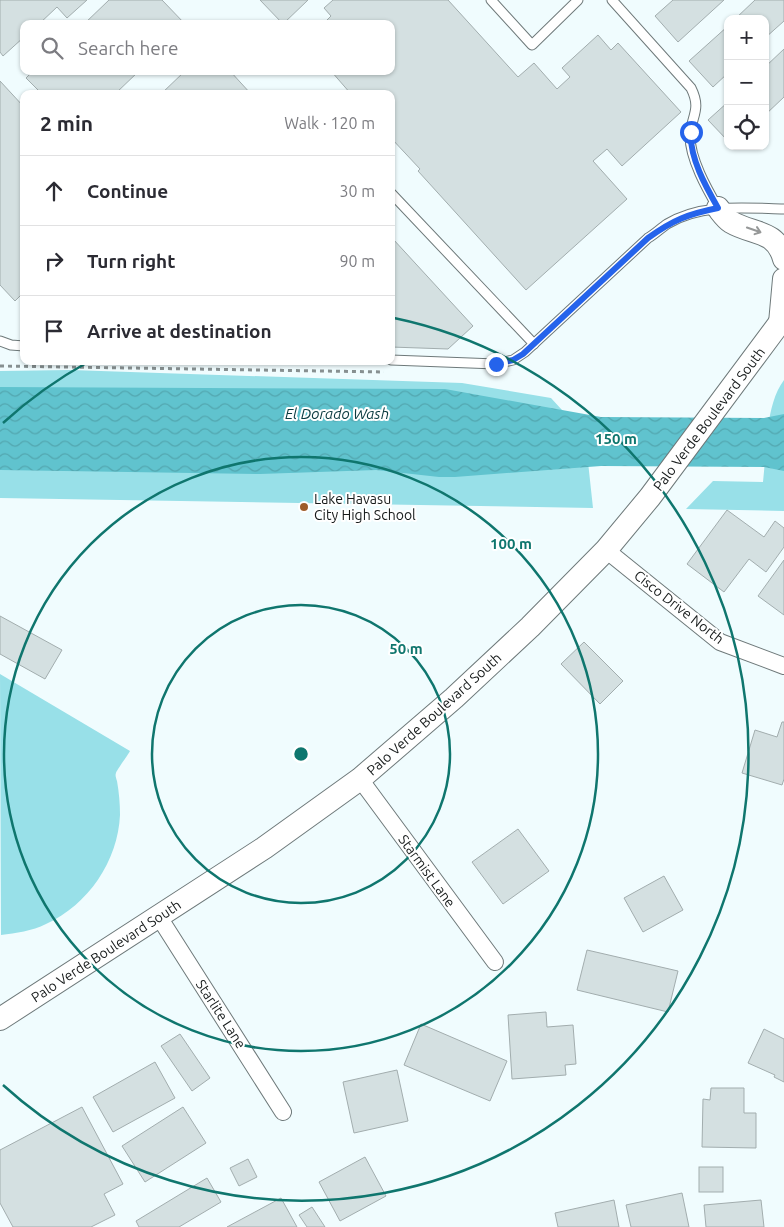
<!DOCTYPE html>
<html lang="en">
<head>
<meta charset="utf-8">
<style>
	body { margin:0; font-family:Ubuntu,sans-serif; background:#f7f7f7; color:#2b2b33 }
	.controls { position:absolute; right:15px; top:15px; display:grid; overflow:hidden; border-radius:10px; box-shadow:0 1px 4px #0004 }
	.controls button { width:45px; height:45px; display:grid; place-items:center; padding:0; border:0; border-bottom:1px solid #e1e1e2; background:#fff; color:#2b2b33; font:25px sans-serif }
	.stop { position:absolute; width:15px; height:15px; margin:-11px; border:4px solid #2563eb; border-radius:50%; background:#fff }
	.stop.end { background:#2563eb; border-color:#fff; box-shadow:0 1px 5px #0008 }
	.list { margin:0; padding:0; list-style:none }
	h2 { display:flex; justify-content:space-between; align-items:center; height:65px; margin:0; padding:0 20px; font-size:21px }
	h2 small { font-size:16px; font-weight:400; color:#7c7c81 }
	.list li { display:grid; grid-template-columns:32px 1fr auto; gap:15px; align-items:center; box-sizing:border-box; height:70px; padding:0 20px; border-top:1px solid #e1e1e2 }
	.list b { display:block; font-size:19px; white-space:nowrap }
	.list em { font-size:16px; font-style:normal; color:#7c7c81 }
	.icon { flex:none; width:28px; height:28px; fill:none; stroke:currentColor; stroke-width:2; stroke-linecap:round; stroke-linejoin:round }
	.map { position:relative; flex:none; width:784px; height:1227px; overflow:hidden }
	.search { position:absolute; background:#fff; box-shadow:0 1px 4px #0004; left:20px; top:20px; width:375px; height:55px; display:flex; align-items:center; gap:12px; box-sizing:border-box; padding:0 18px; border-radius:10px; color:#7c7c81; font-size:19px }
	.panel { position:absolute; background:#fff; box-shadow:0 1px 4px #0004; left:20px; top:90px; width:375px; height:275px; border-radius:10px }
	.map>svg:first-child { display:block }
	.green { fill:#98e0e8 }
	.water { fill:url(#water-waves) }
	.building { fill:#d4e0e1; stroke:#a2adae }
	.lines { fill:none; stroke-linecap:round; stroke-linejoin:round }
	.lane-casing { stroke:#6e797a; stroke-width:11 }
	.street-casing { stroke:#6e797a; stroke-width:18 }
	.secondary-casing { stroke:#6e797a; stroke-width:24 }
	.path { stroke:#879091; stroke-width:3; stroke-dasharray:4 4; stroke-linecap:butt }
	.lane { stroke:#fff; stroke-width:9 }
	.street { stroke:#fff; stroke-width:16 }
	.secondary { stroke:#fff; stroke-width:22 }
	.oneway { stroke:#969898 }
	.route { stroke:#2563eb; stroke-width:6 }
	.ring { fill:none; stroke:#0f766e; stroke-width:2.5 }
	.poi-dot { fill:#9e5c29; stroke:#fff; stroke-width:2 }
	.labels { text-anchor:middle; stroke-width:4; stroke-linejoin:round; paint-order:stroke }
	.street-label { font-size:14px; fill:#161a1a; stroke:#fff }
	.poi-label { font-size:14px; fill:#161a1a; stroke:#fff; text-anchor:start }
	.water-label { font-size:15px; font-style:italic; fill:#0a3a3f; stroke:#fff }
	.centre { fill:#0f766e; stroke:#fff; stroke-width:2.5 }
	.ring-label { font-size:15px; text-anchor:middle; font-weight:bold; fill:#0f766e; stroke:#fff; stroke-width:4; stroke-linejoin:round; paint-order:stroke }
</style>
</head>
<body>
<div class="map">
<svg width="784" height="1227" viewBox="0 0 784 1227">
	<defs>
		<pattern id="water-waves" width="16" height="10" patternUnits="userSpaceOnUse" patternTransform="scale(1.25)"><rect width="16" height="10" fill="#60c3ce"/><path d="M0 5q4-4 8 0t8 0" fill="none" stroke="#53a7b0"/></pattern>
	</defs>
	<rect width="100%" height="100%" fill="#f0fcfe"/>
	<g class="green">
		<path d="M71 370 462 383 551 398 562 410 584 425 593 508 0 498V371Z"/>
		<path d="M784 380V511L686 509 713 481 763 482C767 451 765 405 784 380Z"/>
		<path d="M0 674 130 751C128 755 116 771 116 773 115 775 116 778 117 781 119 792 120 804 120 815 118 861 88 905 46 924 32 931 16 933 1 935Z"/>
	</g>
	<path class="water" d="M0 387 445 389 601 417 764 418 784 414V471L764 467 601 466 455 477H439L376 470 260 474 0 470Z"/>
	<g class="building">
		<path d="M0 0H87L67 18 57 7 39 24H24V37L3 56 0 52Z"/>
		<path d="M109 0H162L185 24H84Z"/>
		<path d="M260 0H308L283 24Z"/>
		<path d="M333 0H448L518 77 534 63 557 89 570 77 562 68 598 35 611 50 618 43 681 112 622 166 607 149 593 161 627 199 526 290 418 171 420 169 391 138V94H351L331 71H391V24H323L331 16 324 8Z"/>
		<path d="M673 0H724L678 42 655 16Z"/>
		<path d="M755 0H784V21L765 38V19H735Z"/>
		<path d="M728 26V73L713 87 689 61Z"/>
		<path d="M784 49V97L765 115V67Z"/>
		<path d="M33 71H139L115 94H42L26 78Z"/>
		<path d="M185 71H230L251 94H161Z"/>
		<path d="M0 81 24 107V292L15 301 0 285Z"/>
		<path d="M728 102V141L708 120Z"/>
		<path d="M393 239 473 326 448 349 391 347V242Z"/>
		<path d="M727 510 764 537 775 521 784 528V547L766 572 749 559 724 592 687 564Z"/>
		<path d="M784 560V615L758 596Z"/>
		<path d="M0 616 62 650 45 679 0 654Z"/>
		<path d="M584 642 623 681 600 704 561 664Z"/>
		<path d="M782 722H784V779L782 785 742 773 755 730 777 737Z"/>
		<path d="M518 829 549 871 503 904 472 862Z"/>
		<path d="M664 876 683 910 643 932 624 898Z"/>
		<path d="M587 950 678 971 668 1012 577 990Z"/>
		<path d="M546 1012 547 1027 573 1025 576 1064 565 1065 566 1075 512 1079 508 1015Z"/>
		<path d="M421 1024 507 1061 490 1101 404 1065Z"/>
		<path d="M764 1029 784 1039V1082L774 1077 775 1075 748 1063Z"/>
		<path d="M180 1034 210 1078 192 1091 161 1046Z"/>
		<path d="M155 1062 175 1098 113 1132 93 1097Z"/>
		<path d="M397 1070 408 1121 354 1133 343 1082Z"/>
		<path d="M711 1088H744V1113H756V1148L702 1147 703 1099 710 1100Z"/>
		<path d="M82 1107 123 1184 104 1194 115 1215 91 1227H13L0 1203V1150Z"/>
		<path d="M183 1107 206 1143 145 1182 122 1146Z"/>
		<path d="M365 1157 386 1196 340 1221 319 1182Z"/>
		<path d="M248 1159 257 1177 239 1186 230 1168Z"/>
		<rect x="699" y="1167" width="24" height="25"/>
		<path d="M207 1178 221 1202 179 1227H139L136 1221Z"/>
		<path d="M682 1193 689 1227H631L626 1205Z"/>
		<path d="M281 1198 297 1227H227Z"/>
		<path d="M614 1200 619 1227H558L555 1213Z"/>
		<path d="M761 1200 764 1227H706L704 1205Z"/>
		<path d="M312 1207 325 1227H307L299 1215Z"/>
	</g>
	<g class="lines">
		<defs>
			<g id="lane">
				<path d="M491 0 532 45 578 0"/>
				<path d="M612 0 691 88C702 110 691 116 690 136 690 159 707 189 718 208"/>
				<path d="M391 193 534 344"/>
				<path d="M0 341 11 345 24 346"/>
				<path d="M391 360 496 364 513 360 525 352 648 238C655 234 661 228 667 224 702 203 745 208 784 209"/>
			</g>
			<g id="street">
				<path d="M606 550 720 642 784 666"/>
				<path d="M360 779 495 962"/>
				<path d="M159 917 283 1112"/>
			</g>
			<g id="secondary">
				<path d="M718 208C722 213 726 219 731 222 753 235 776 229 784 259"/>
				<path d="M780 323 784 279"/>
				<path d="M0 1019 264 848 360 779 454 698 530 627 606 550 650 497 784 317"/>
			</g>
		</defs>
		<use href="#lane" class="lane-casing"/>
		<use href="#street" class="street-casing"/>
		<use href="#secondary" class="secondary-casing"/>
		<path class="path" d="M0 366 384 372"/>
		<use href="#lane" class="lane"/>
		<use href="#street" class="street"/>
		<use href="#secondary" class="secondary"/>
	</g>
	<defs><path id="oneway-shaft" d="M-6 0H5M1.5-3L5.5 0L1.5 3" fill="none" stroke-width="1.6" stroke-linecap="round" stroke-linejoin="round" transform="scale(1.25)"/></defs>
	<use class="oneway" href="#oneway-shaft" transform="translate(754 230) rotate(19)"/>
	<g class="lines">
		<path class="route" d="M496 364 513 360 523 354 648 238C673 220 688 214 718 208 706 187 689 157 691 132"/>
	</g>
	<g class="ring">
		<circle cx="301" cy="754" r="149"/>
		<circle cx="301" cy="754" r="297"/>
		<path d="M3 423A446 446 0 0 1 88 362M394 318A446 446 0 1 1 3 1085"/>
	</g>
	<circle class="poi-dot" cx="304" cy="507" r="5"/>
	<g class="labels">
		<g class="street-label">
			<text transform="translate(709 419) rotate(-53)" y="5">Palo Verde Boulevard South</text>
			<text transform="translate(679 607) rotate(38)" y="5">Cisco Drive North</text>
			<text transform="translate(434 714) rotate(-42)" y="5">Palo Verde Boulevard South</text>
			<text transform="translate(427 871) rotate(54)" y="5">Starmist Lane</text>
			<text transform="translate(106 951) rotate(-33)" y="5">Palo Verde Boulevard South</text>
			<text transform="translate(221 1014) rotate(57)" y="5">Starlite Lane</text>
		</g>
		<g class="poi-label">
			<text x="314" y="504">Lake Havasu<tspan x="314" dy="16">City High School</tspan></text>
		</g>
		<g class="water-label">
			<text x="337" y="419">El Dorado Wash</text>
		</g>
	</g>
	<circle cx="301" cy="754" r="8" class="centre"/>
	<g class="ring-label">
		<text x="616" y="444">150 m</text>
		<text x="511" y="549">100 m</text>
		<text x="406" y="654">50 m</text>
	</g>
</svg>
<div class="controls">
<button>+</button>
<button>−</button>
<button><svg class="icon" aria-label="locate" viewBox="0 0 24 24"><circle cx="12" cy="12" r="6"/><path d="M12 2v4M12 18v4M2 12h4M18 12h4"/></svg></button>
</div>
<div class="stop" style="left:691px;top:132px"></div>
<div class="stop end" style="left:496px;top:364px"></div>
<div class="search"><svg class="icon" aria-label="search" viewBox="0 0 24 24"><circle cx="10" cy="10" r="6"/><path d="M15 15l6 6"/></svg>Search here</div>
<section class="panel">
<h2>2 min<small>Walk · 120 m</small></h2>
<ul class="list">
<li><svg class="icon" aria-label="ahead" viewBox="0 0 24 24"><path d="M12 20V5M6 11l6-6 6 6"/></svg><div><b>Continue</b></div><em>30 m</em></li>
<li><svg class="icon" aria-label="right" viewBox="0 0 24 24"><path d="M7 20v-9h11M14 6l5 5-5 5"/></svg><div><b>Turn right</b></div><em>90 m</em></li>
<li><svg class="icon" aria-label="arrive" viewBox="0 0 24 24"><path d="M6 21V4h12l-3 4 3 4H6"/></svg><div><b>Arrive at destination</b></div></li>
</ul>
</section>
</div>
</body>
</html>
